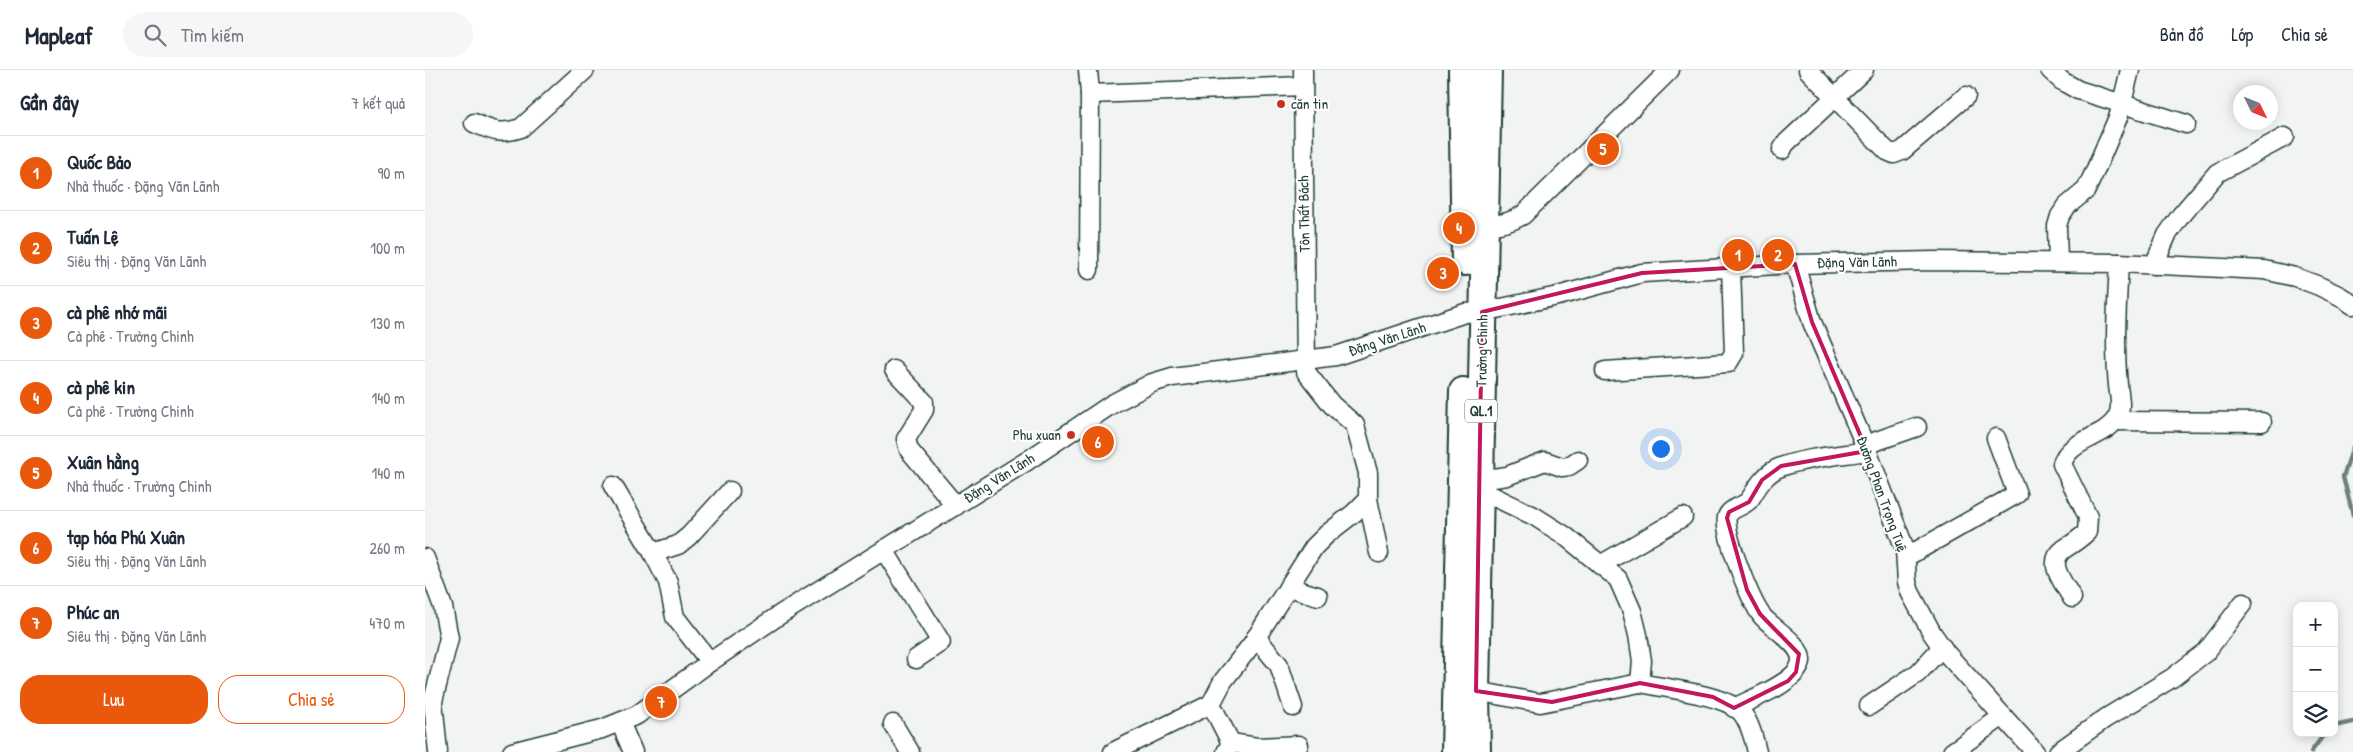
<!DOCTYPE html>
<html lang="vi">
<head>
<meta charset="utf-8">
<style>
	body { margin:0; font-family:"Patrick Hand",sans-serif; background:#f6f6f7; color:#1f2937 }
	.controls { position:absolute; right:15px; bottom:15px; display:grid; overflow:hidden; border-radius:10px; box-shadow:0 2px 12px #0003 }
	.controls button { width:45px; height:45px; display:grid; place-items:center; padding:0; border:0; border-bottom:1px solid #e0e1e3; background:#fff; color:#1f2937; font:25px sans-serif }
	.compass { position:absolute; left:1808px; top:15px; width:45px; height:45px; border-radius:50%; background:#fff; box-shadow:0 2px 12px #0003; rotate:133deg }
	.you { position:absolute; left:1235px; top:378px; width:18px; height:18px; margin:-12px; border:4px solid #fff; border-radius:50%; background:#1a73e8; box-shadow:0 0 0 8px #1a73e833 }
	.badge { display:grid; place-items:center; width:32px; height:32px; border-radius:50%; background:#ea580c; color:#fff; font-size:16px; font-weight:700 }
	.pin { position:absolute; translate:-50% -50%; border:2px solid #fff; box-shadow:0 1px 5px #0006 }
	.list { margin:0; padding:0; list-style:none }
	h2 { display:flex; justify-content:space-between; align-items:center; height:65px; margin:0; padding:0 20px; font-size:21px }
	h2 small { font-size:16px; font-weight:400; color:#747a83 }
	.list li { display:grid; grid-template-columns:32px 1fr auto; gap:15px; align-items:center; box-sizing:border-box; height:75px; padding:0 20px; border-top:1px solid #e0e1e3 }
	.list b { display:block; font-size:19px; white-space:nowrap }
	.list p { margin:0; font-size:16px; white-space:nowrap; color:#747a83 }
	.list em { font-size:16px; font-style:normal; color:#747a83 }
	.actions { display:flex; gap:10px; padding:15px 20px }
	.actions a { flex:1; padding:11px 0; border:1px solid #ea580c; border-radius:20px; text-align:center; font-size:18px; color:#ea580c }
	.actions .main { background:#ea580c; color:#fff }
	.icon { flex:none; width:28px; height:28px; fill:none; stroke:currentColor; stroke-width:2; stroke-linecap:round; stroke-linejoin:round }
	.map { position:relative; flex:none; width:1928px; height:682px; overflow:hidden }
	header { display:flex; align-items:center; gap:30px; box-sizing:border-box; height:70px; padding:0 25px; background:#fff; border-bottom:1px solid #e0e1e3 }
	header strong { font-size:24px }
	nav { display:flex; gap:28px; margin-inline-start:auto; font-size:18px }
	.search { width:350px; height:45px; background:#f6f6f7; display:flex; align-items:center; gap:12px; box-sizing:border-box; padding:0 18px; border-radius:28px; color:#747a83; font-size:19px }
	main { display:flex }
	aside { flex:1; background:#fff }
	.map>svg:first-child { display:block }
	.lines { fill:none; stroke-linecap:round; stroke-linejoin:round }
	.stream { stroke:#6d807b; stroke-width:4.5 }
	.minor-casing { stroke:#1f3d34; stroke-width:21 }
	.highway-casing { stroke:#1f3d34; stroke-width:30 }
	.minor { stroke:#fff; stroke-width:18 }
	.highway { stroke:#fff; stroke-width:26 }
	.marked { fill:none; stroke:#c2185b; stroke-width:4; stroke-linejoin:round }
	.poi-dot { fill:#c8321e; stroke:#fff; stroke-width:2 }
	.labels { text-anchor:middle; stroke-width:4; stroke-linejoin:round; paint-order:stroke }
	.shield { fill:#fff; stroke:#627771; stroke-width:1 }
	.shield-label { font-size:14px; font-weight:bold; fill:#1f3d34 }
	.poi-label { font-size:15px; fill:#1f3d34; stroke:#fff; text-anchor:start }
	.street-label { font-size:15px; fill:#1f3d34; stroke:#fff }
</style>
</head>
<body>
<header>
<strong>Mapleaf</strong>
<div class="search"><svg class="icon" aria-label="search" viewBox="0 0 24 24"><circle cx="10" cy="10" r="6"/><path d="M15 15l6 6"/></svg>Tìm kiếm</div>
<nav><a>Bản đồ</a><a>Lớp</a><a>Chia sẻ</a></nav>
</header>
<main>
<aside>
<h2>Gần đây<small>7 kết quả</small></h2>
<ul class="list">
<li><span class="badge">1</span><div><b>Quốc Bảo</b><p>Nhà thuốc · Đặng Văn Lãnh</p></div><em>90 m</em></li>
<li><span class="badge">2</span><div><b>Tuấn Lệ</b><p>Siêu thị · Đặng Văn Lãnh</p></div><em>100 m</em></li>
<li><span class="badge">3</span><div><b>cà phê nhớ mãi</b><p>Cà phê · Trường Chinh</p></div><em>130 m</em></li>
<li><span class="badge">4</span><div><b>cà phê kin</b><p>Cà phê · Trường Chinh</p></div><em>140 m</em></li>
<li><span class="badge">5</span><div><b>Xuân hằng</b><p>Nhà thuốc · Trường Chinh</p></div><em>140 m</em></li>
<li><span class="badge">6</span><div><b>tạp hóa Phú Xuân</b><p>Siêu thị · Đặng Văn Lãnh</p></div><em>260 m</em></li>
<li><span class="badge">7</span><div><b>Phúc an</b><p>Siêu thị · Đặng Văn Lãnh</p></div><em>470 m</em></li>
</ul>
<div class="actions"><a class="main">Lưu</a><a>Chia sẻ</a></div>
</aside>
<div class="map">
<svg width="1928" height="682" viewBox="0 0 1928 682">
	<rect width="100%" height="100%" fill="#f2f3f3"/>
	<filter id="ink" filterUnits="userSpaceOnUse"><feTurbulence type="fractalNoise" baseFrequency=".02" numOctaves="2"/><feDisplacementMap in="SourceGraphic" scale="10" xChannelSelector="R" yChannelSelector="G"/><feConvolveMatrix kernelMatrix="1 2 1 2 8 2 1 2 1" color-interpolation-filters="sRGB"/></filter>
	<g filter="url(#ink)">
		<g class="lines">
			<g class="stream">
				<path d="M1928 377 1918 407 1928 445"/>
				<path d="M1909 656 1928 652"/>
				<path d="M1886 682 1900 663"/>
			</g>
			<defs>
				<g id="minor">
					<path d="M663 0 665 24 878 16"/>
					<path d="M1383 0 1462 81 1469 84 1477 81 1541 26"/>
					<path d="M1625 0 1637 11 1653 20 1761 54"/>
					<path d="M49 53C68 61 75 65 96 58L160 0"/>
					<path d="M1357 80 1360 74 1439 0"/>
					<path d="M1051 153C1067 157 1083 154 1098 145L1245 0"/>
					<path d="M1633 192 1632 156 1635 146 1642 136 1661 120 1670 101 1694 45 1705 0"/>
					<path d="M1370 194 1387 252 1440 375 1480 479 1482 512 1485 522 1507 563 1521 583 1610 682"/>
					<path d="M1729 195 1742 165 1756 145 1792 103 1860 67"/>
					<path d="M664 200 665 24"/>
					<path d="M469 300 499 332V340L481 369 484 380 531 436"/>
					<path d="M1180 301 1303 293 1309 283 1306 198"/>
					<path d="M1690 351 1837 352"/>
					<path d="M1440 375 1492 357"/>
					<path d="M1055 410 1082 406 1120 391 1137 397 1144 396 1153 390"/>
					<path d="M188 416 228 483 243 512 250 547 285 592"/>
					<path d="M1055 420 1109 446 1139 465 1193 509 1207 541 1213 565 1217 591 1215 613C1239 618 1301 625 1316 642 1325 652 1329 669 1332 682"/>
					<path d="M943 429 954 483"/>
					<path d="M459 480 516 572 491 589"/>
					<path d="M228 483 253 475 264 466 305 421"/>
					<path d="M1481 487 1592 424 1571 368"/>
					<path d="M0 488 18 537 24 568 8 631 13 682"/>
					<path d="M1175 495 1258 447"/>
					<path d="M863 517 893 526"/>
					<path d="M1647 528C1639 513 1620 493 1639 479 1647 474 1655 469 1662 462L1663 447 1637 394C1644 369 1678 369 1691 349 1698 339 1694 326 1693 315 1689 275 1692 233 1694 193"/>
					<path d="M831 567 854 595 868 637"/>
					<path d="M1051 621 1115 633 1215 613"/>
					<path d="M786 634 806 673 801 682"/>
					<path d="M1444 636 1493 603 1517 577"/>
					<path d="M1309 638C1326 629 1374 612 1376 591 1377 574 1347 558 1337 546 1326 532 1298 463 1302 447 1305 437 1320 437 1325 429 1333 416 1341 402 1356 397 1378 388 1418 385 1442 381"/>
					<path d="M195 652 208 682"/>
					<path d="M468 654 485 682"/>
					<path d="M806 673 832 677 874 675"/>
					<path d="M87 682 177 659 212 645 285 592 356 544 602 391 687 334 727 313 747 307 911 286 1040 243 1057 242 1133 226 1217 203 1370 194 1508 191 1694 193 1839 200 1870 207 1894 216 1915 226 1928 235"/>
					<path d="M688 682 786 634 798 611 827 574 889 477 902 464 929 443 943 429V403L930 355 907 335 881 302 878 0"/>
					<path d="M1527 682 1578 646"/>
					<path d="M1633 682 1681 648 1747 608 1781 582 1818 533"/>
				</g>
				<g id="highway">
					<path d="M1037 0 1040 192"/>
					<path d="M1030 682 1038 321"/>
					<path d="M1052 682 1051 621 1063 0"/>
				</g>
			</defs>
			<use href="#minor" class="minor-casing"/>
			<use href="#highway" class="highway-casing"/>
			<use href="#minor" class="minor"/>
			<use href="#highway" class="highway"/>
		</g>
	</g>
	<path class="marked" d="M1370 194 1387 252 1442 381 1356 396 1337 410 1324 432 1304 442 1302 448 1322 520 1335 544 1374 584 1371 602 1363 611 1309 638 1288 627 1215 613 1127 632 1051 621 1057 242 1217 203Z"/>
	<g class="poi-dot">
		<circle cx="856" cy="34" r="5"/>
		<circle cx="646" cy="365" r="5"/>
	</g>
	<g class="labels">
		<rect class="shield" x="1040" y="329.5" width="32" height="23" rx="4"/>
		<g class="shield-label">
			<text x="1056" y="346">QL.1</text>
		</g>
		<g class="poi-label">
			<text x="866" y="39">căn tin</text>
			<text x="636" y="370" text-anchor="end">Phu xuan</text>
		</g>
		<g class="street-label">
			<text transform="translate(879 144) rotate(-91)" y="5">Tôn Thất Bách</text>
			<text transform="translate(1432 192) rotate(-1)" y="5">Đặng Văn Lãnh</text>
			<text transform="translate(962 269) rotate(-18)" y="5">Đặng Văn Lãnh</text>
			<text transform="translate(1057 281) rotate(-89)" y="5">Trường Chinh</text>
			<text transform="translate(574 408) rotate(-32)" y="5">Đặng Văn Lãnh</text>
			<text transform="translate(1457 424) rotate(70)" y="5">Đường Phan Trọng Tuệ</text>
		</g>
	</g>
</svg>
<div class="controls">
<button>+</button>
<button>−</button>
<button><svg class="icon" aria-label="layers" viewBox="0 0 24 24"><path d="M12 4l9 5-9 5-9-5zM3 14l9 5 9-5"/></svg></button>
</div>
<svg class="compass" viewBox="-18 -18 36 36"><path d="M0-13l5 13h-10z" fill="#e53935"/><path d="M0 13l5-13h-10z" fill="#747a83"/></svg>
<div class="you"></div>
<div class="pin badge" style="left:1313px;top:185px">1</div>
<div class="pin badge" style="left:1353px;top:185px">2</div>
<div class="pin badge" style="left:1018px;top:203px">3</div>
<div class="pin badge" style="left:1034px;top:158px">4</div>
<div class="pin badge" style="left:1178px;top:79px">5</div>
<div class="pin badge" style="left:673px;top:372px">6</div>
<div class="pin badge" style="left:236px;top:632px">7</div>
</div>
</main>
</body>
</html>
